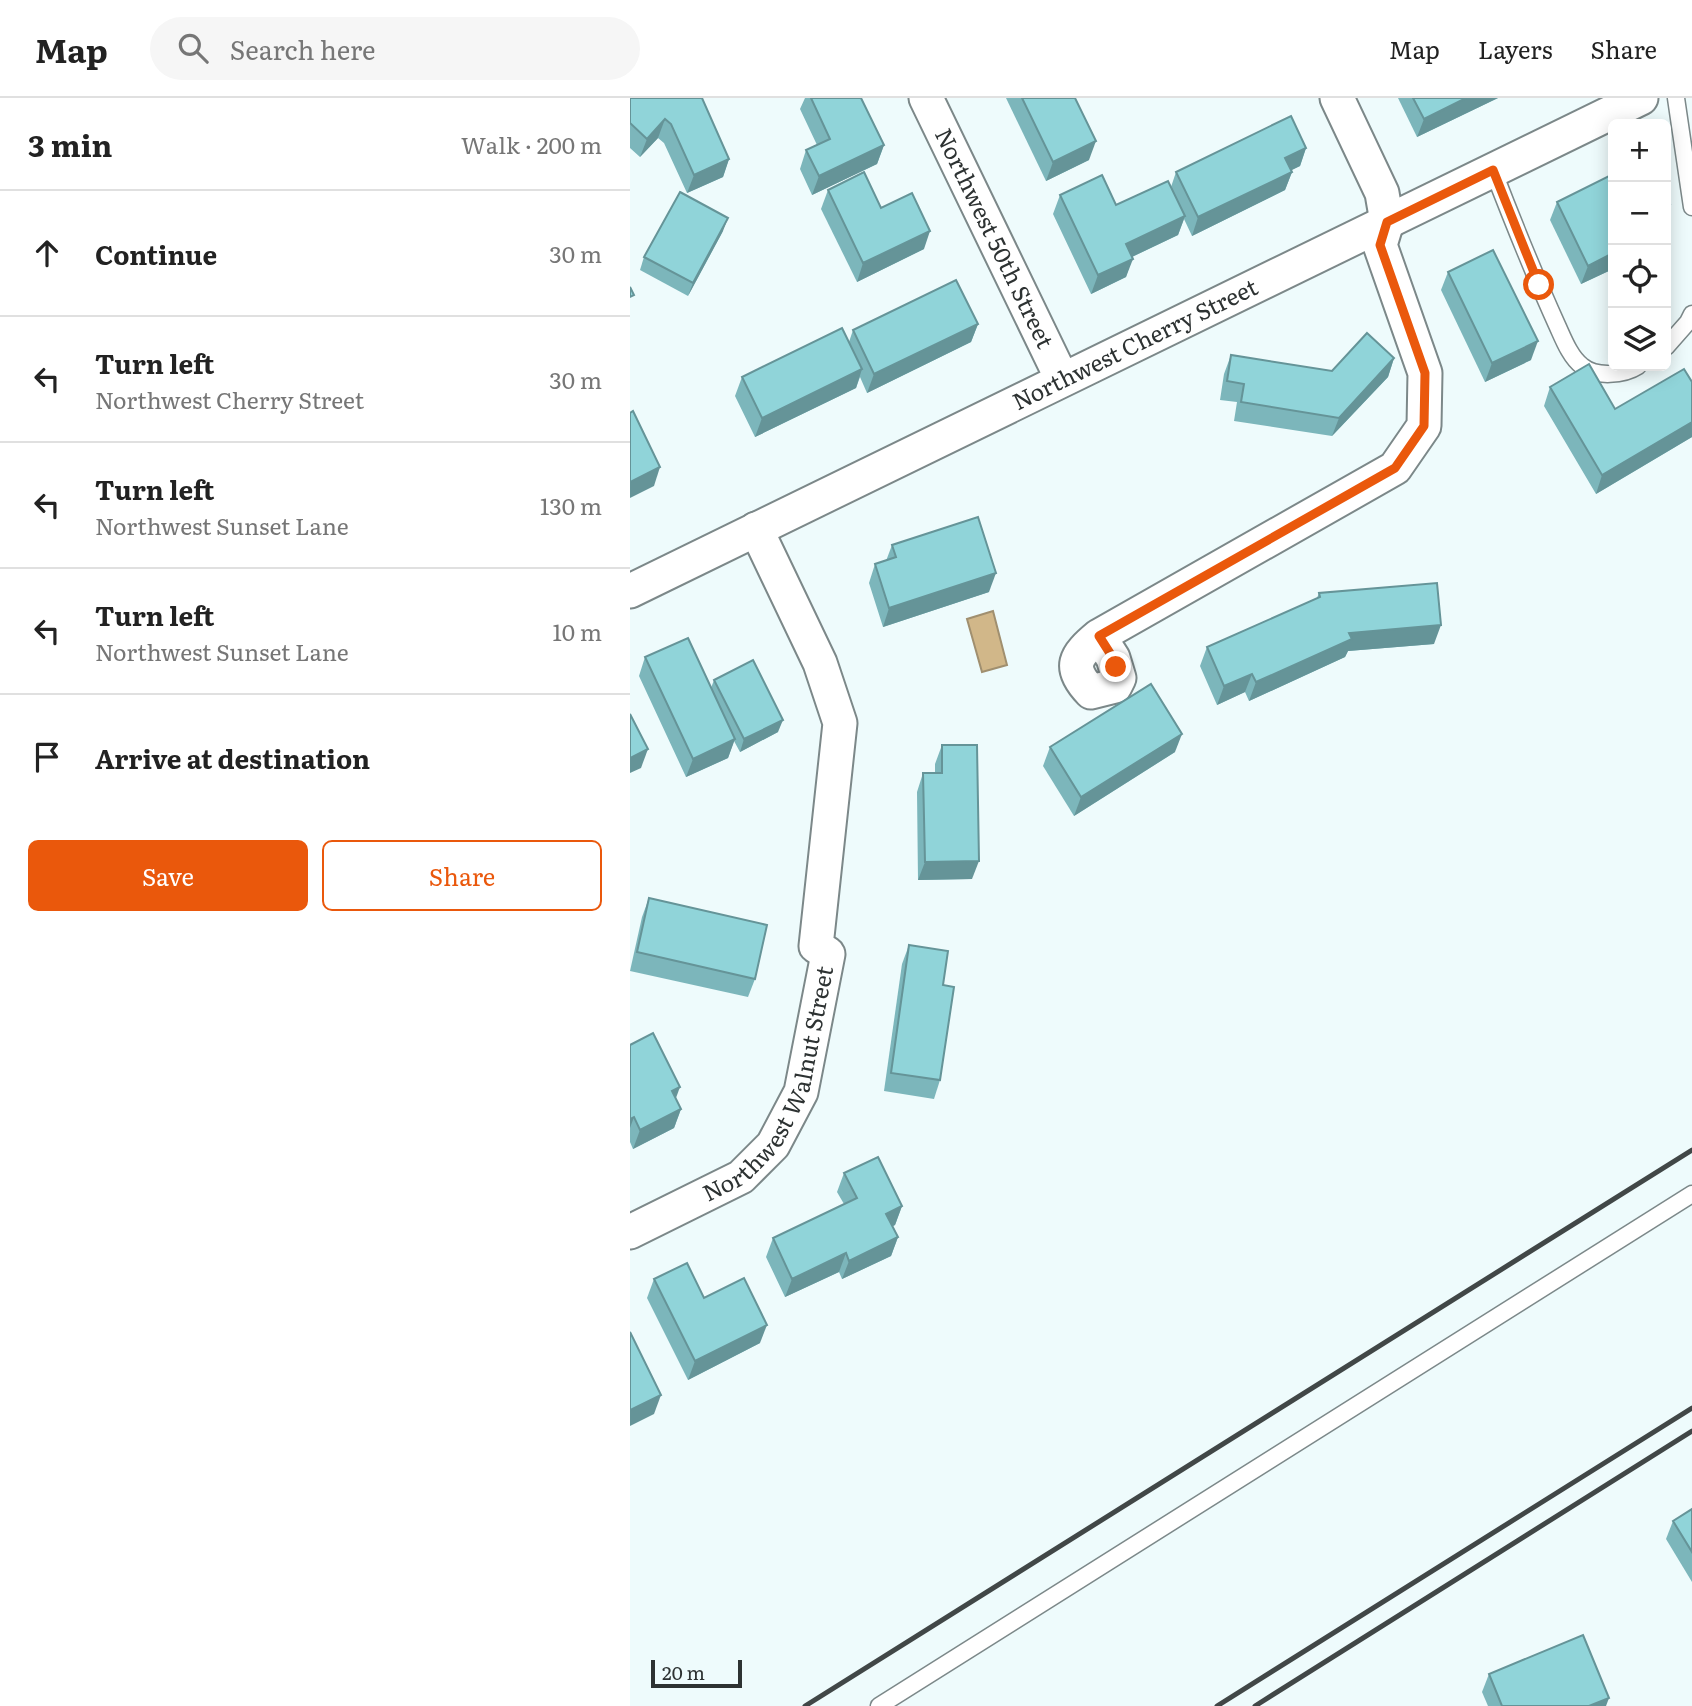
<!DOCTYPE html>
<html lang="en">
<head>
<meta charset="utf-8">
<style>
	body { margin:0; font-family:Literata,serif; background:#f6f6f6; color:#222 }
	.controls { position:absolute; right:21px; top:21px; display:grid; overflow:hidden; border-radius:10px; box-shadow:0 4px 18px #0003 }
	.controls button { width:63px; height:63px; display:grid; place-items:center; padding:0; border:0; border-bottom:2px solid #e0e0e0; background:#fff; color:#222; font:35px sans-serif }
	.scale { position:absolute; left:21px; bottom:18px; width:91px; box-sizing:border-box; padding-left:7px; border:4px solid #2d3232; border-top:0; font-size:19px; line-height:24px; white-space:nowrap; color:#2d3232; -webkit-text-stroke:5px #eefbfc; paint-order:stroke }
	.stop { position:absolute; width:21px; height:21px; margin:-16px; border:5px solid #ea580c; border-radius:50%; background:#fff }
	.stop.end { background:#ea580c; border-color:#fff; box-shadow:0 2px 7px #0008 }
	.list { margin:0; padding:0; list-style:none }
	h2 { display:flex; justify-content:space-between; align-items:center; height:91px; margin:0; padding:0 28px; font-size:30px }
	h2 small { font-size:23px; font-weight:400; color:#767676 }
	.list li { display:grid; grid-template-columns:46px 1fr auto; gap:21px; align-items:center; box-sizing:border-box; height:126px; padding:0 28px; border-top:2px solid #e0e0e0 }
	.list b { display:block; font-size:26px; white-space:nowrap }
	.list p { margin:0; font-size:23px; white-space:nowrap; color:#767676 }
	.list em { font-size:23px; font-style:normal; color:#767676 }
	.actions { display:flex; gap:14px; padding:21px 28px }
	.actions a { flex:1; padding:16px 0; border:2px solid #ea580c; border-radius:10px; text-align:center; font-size:24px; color:#ea580c }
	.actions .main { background:#ea580c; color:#fff }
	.icon { flex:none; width:38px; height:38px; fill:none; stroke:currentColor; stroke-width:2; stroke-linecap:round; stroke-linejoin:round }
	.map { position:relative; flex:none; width:1062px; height:1608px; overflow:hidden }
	header { display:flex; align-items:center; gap:42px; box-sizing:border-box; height:98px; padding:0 35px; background:#fff; border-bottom:2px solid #e0e0e0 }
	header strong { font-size:33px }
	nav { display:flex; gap:38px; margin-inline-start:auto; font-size:24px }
	.search { width:490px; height:63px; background:#f6f6f6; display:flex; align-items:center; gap:18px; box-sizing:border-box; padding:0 24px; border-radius:38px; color:#767676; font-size:26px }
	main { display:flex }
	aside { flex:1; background:#fff }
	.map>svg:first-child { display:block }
	.water { fill:#d1b789; stroke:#a08f6f; stroke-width:2 }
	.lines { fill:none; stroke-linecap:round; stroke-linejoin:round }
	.service-casing { stroke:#7c8889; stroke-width:19 }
	.minor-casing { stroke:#7c8889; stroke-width:37 }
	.service { stroke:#fff; stroke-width:16 }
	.minor { stroke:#fff; stroke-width:33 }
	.rail { stroke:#414747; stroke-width:5 }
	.wall { fill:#7cb6bb }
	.shaded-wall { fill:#659498 }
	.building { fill:#90d4d9; stroke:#659498; stroke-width:2 }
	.route { stroke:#ea580c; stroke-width:9 }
	.labels { text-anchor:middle; stroke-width:6; stroke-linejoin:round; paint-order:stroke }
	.street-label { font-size:23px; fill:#2d3232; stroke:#eefbfc }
</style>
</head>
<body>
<header>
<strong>Map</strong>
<div class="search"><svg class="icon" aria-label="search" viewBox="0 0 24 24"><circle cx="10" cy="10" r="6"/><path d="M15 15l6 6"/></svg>Search here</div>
<nav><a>Map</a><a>Layers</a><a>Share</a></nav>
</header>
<main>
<aside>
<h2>3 min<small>Walk · 200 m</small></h2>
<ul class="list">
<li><svg class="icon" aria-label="ahead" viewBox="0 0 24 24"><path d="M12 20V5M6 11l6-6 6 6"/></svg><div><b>Continue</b></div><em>30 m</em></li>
<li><svg class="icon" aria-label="left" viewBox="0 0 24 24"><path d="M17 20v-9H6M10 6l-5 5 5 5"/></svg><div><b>Turn left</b><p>Northwest Cherry Street</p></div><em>30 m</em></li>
<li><svg class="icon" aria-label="left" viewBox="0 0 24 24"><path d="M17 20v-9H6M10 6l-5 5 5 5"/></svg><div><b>Turn left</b><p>Northwest Sunset Lane</p></div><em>130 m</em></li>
<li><svg class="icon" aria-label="left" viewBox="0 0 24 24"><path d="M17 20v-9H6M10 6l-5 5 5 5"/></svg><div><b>Turn left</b><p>Northwest Sunset Lane</p></div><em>10 m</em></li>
<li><svg class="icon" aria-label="arrive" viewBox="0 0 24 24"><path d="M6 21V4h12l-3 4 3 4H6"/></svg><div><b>Arrive at destination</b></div></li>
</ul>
<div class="actions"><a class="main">Save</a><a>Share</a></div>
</aside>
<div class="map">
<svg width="1062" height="1608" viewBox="0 0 1062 1608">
	<rect width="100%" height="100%" fill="#eefbfc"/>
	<path class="water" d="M363 513 377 567 352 574 337 521Z"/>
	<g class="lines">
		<defs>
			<g id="service">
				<path d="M1046 0 1062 109"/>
				<path d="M863 72C883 124 904 176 927 227 933 240 940 259 952 268 966 280 994 277 1008 268"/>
				<path d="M1036 249 1058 224 1062 216"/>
				<path d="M249 1608 1062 1096"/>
			</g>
			<g id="minor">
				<path id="s1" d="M296 0 432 281"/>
				<path id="s2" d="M0 493 1011 0"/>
				<path d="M469 538 483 560 489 580 485 588 461 594C437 569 445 558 469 538L765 370 794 328 795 275 750 147 757 124 752 95 707 0"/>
				<path id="s3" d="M0 1134 111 1079 143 1047 171 994 198 856 186 848 210 625 190 565 126 431"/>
			</g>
		</defs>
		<use href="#service" class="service-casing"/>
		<use href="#minor" class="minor-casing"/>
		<use href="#service" class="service"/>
		<use href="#minor" class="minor"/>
		<g class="rail">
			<path d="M175 1608 1062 1052"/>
			<path d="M587 1608 1062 1310"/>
			<path d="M625 1608 1062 1333"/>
		</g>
	</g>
	<g class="wall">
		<path d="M0 0 99 61 93 79 57 95 34 45 28 40 10 59 0 50Z"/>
		<path d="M175 0H231L254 47 247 66 182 97 170 71 176 52 187 47 170 11Z"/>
		<path d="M376 0H445L459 62 416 83Z"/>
		<path d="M768 0H868L787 39Z"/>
		<path d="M676 50 670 68 661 72 662 74 655 92 562 138 554 121 548 137 502 159 496 179 461 196 423 116 430 97 486 107 541 89 546 74Z"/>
		<path d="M983 76V171L951 186 920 122 927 104Z"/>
		<path d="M198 92 251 110 294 151 227 184 191 111Z"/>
		<path d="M93 133 58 198 10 172 14 159Z"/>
		<path d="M818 174 901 262 855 284 811 192Z"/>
		<path d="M348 226 341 244 237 295 230 279 226 290 125 339 105 298 112 279 219 244 223 232Z"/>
		<path d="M601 257 702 273 764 260 758 279 702 338 604 323 607 304 590 302 594 276Z"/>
		<path d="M1062 284V339L966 396 914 308 920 289 985 311Z"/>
		<path d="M262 447 359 494 253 529 239 485 245 466 256 463Z"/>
		<path d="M689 495 804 546 718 553 715 559 619 603 615 594 587 607 570 568 577 549 687 500Z"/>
		<path d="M15 559 81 590 84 582 148 634 110 654 104 643 98 660 56 679 9 578Z"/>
		<path d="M312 647 342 781 288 782 287 694 293 675H305V666Z"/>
		<path d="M420 649 545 654 444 718 413 668Z"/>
		<path d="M19 800 125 881 118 899 0 873 12 819Z"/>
		<path d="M279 847 313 887 310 982 304 1001 254 993 272 866Z"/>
		<path d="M0 947 46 1001 51 1011 44 1030 3 1051 0 1044Z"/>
		<path d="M214 1075 272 1108 265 1127 263 1128 268 1139 261 1158 212 1181 209 1174 155 1199 136 1159 143 1140 214 1106 207 1094Z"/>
		<path d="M24 1181 74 1200 130 1245 58 1282 17 1200Z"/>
		<path d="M1062 1411V1484L1036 1441 1043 1423Z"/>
		<path d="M859 1576 976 1608H858L852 1594Z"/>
	</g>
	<g class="shaded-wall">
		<path d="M836 0H868L787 39 794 21Z"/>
		<path d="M35 21 28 40 10 59 17 41Z"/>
		<path d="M466 43 459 62 416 83 423 64Z"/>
		<path d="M254 47 247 66 182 97 189 78Z"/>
		<path d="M676 50 670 68 648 79 655 60Z"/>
		<path d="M99 61 93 79 57 95 64 77Z"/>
		<path d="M662 74 655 92 562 138 568 119Z"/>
		<path d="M555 118 548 137 489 165 496 146Z"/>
		<path d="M98 120 93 133 58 198 63 185Z"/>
		<path d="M300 133 294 151 227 184 233 165Z"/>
		<path d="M983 155V171L951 186 958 168Z"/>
		<path d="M503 161 496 179 461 196 468 177Z"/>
		<path d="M348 226 341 244 237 295 244 276Z"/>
		<path d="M908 243 901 262 855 284 862 265Z"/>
		<path d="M764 260 758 279 702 338 709 320Z"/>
		<path d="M232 271 226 290 125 339 132 320Z"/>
		<path d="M1062 324V339L966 396 972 377Z"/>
		<path d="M30 369 24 388 0 400V384Z"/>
		<path d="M366 475 359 494 253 529 259 510Z"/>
		<path d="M811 527 804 546 718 553 715 559 619 603 626 584 719 535Z"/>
		<path d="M622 576 615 594 587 607 594 588Z"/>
		<path d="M153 622 148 634 110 654 114 641Z"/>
		<path d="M552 636 545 654 444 718 451 699Z"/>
		<path d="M105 641 98 660 56 679 63 661Z"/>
		<path d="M18 651 11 670 0 675V660Z"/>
		<path d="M349 763 342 781 288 782 295 764Z"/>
		<path d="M50 989 43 1008 42 993Z"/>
		<path d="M51 1011 44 1030 3 1051 10 1032Z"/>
		<path d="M4 1019 0 1030V1021Z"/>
		<path d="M272 1108 265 1127 250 1134 256 1116Z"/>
		<path d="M268 1139 261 1158 212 1181 219 1163Z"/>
		<path d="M216 1155 209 1174 155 1199 162 1181Z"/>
		<path d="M137 1227 130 1245 58 1282 65 1263Z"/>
		<path d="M31 1297 24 1316 0 1328V1312Z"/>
		<path d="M979 1600 976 1608H959Z"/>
	</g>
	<g class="building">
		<path d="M0 0H72L99 61 64 77 41 26 35 21 17 41 0 25Z"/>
		<path d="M181 0H231L254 47 189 78 176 52 200 41Z"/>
		<path d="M392 0H445L466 43 423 64Z"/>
		<path d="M783 0H836L794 21Z"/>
		<path d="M661 18 676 50 655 60 662 74 568 119 546 74Z"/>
		<path d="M234 74 251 110 282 95 300 133 233 165 198 92Z"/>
		<path d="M983 76V155L958 168 927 104Z"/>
		<path d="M472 77 486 107 538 83 555 118 496 146 503 161 468 177 430 97Z"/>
		<path d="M50 94 98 120 63 185 14 159Z"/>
		<path d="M1036 98 1040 106 1036 108Z"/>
		<path d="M863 152 908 243 862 265 818 174Z"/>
		<path d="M326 182 348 226 244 276 223 232Z"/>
		<path d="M0 189 4 197 0 199Z"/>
		<path d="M212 230 232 271 132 320 112 279Z"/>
		<path d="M737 235 764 260 709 320 611 304 614 286 597 283 601 257 702 273Z"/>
		<path d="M959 266 985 311 1054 271 1062 284V324L972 377 920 289Z"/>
		<path d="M3 313 30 369 0 384V315Z"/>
		<path d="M348 419 366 475 259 510 245 466 266 459 262 447Z"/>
		<path d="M807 485 811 527 719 535 722 541 626 584 622 576 594 588 577 549 690 499 689 495Z"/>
		<path d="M58 540 105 641 63 661 15 559Z"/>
		<path d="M123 562 153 622 114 641 84 582Z"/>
		<path d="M521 586 552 636 451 699 420 649Z"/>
		<path d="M0 616 18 651 0 660Z"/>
		<path d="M312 647H347L349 763 295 764 293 675H312Z"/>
		<path d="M19 800 137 827 125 881 7 854Z"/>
		<path d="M279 847 318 853 313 887 324 889 310 982 261 975Z"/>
		<path d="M23 935 50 989 42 993 51 1011 10 1032 4 1019 0 1021V947Z"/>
		<path d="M248 1059 272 1108 256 1116 268 1139 219 1163 216 1155 162 1181 143 1140 227 1100 214 1075Z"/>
		<path d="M57 1165 74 1200 114 1180 137 1227 65 1263 24 1181Z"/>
		<path d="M0 1234 31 1297 0 1312Z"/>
		<path d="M1062 1411V1454L1043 1423Z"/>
		<path d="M953 1537 979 1600 959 1608H872L859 1576Z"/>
	</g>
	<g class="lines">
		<path class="route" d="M486 569 483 560 469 538 765 370 794 328 795 275 750 147 757 124 863 72 909 187"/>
	</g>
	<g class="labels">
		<g class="street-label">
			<text dy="8" stroke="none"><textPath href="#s1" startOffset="156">Northwest 50th Street</textPath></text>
			<text dy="8" stroke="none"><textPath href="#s2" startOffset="562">Northwest Cherry Street</textPath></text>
			<text dy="8" stroke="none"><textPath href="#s3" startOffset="220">Northwest Walnut Street</textPath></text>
		</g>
	</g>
</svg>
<div class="controls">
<button>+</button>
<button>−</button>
<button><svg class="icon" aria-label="locate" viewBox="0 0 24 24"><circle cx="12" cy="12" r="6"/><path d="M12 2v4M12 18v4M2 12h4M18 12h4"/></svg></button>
<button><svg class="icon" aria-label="layers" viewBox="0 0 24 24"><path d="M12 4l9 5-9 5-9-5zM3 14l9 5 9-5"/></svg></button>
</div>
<div class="scale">20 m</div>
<div class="stop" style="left:909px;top:187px"></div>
<div class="stop end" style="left:486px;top:569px"></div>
</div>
</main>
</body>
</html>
